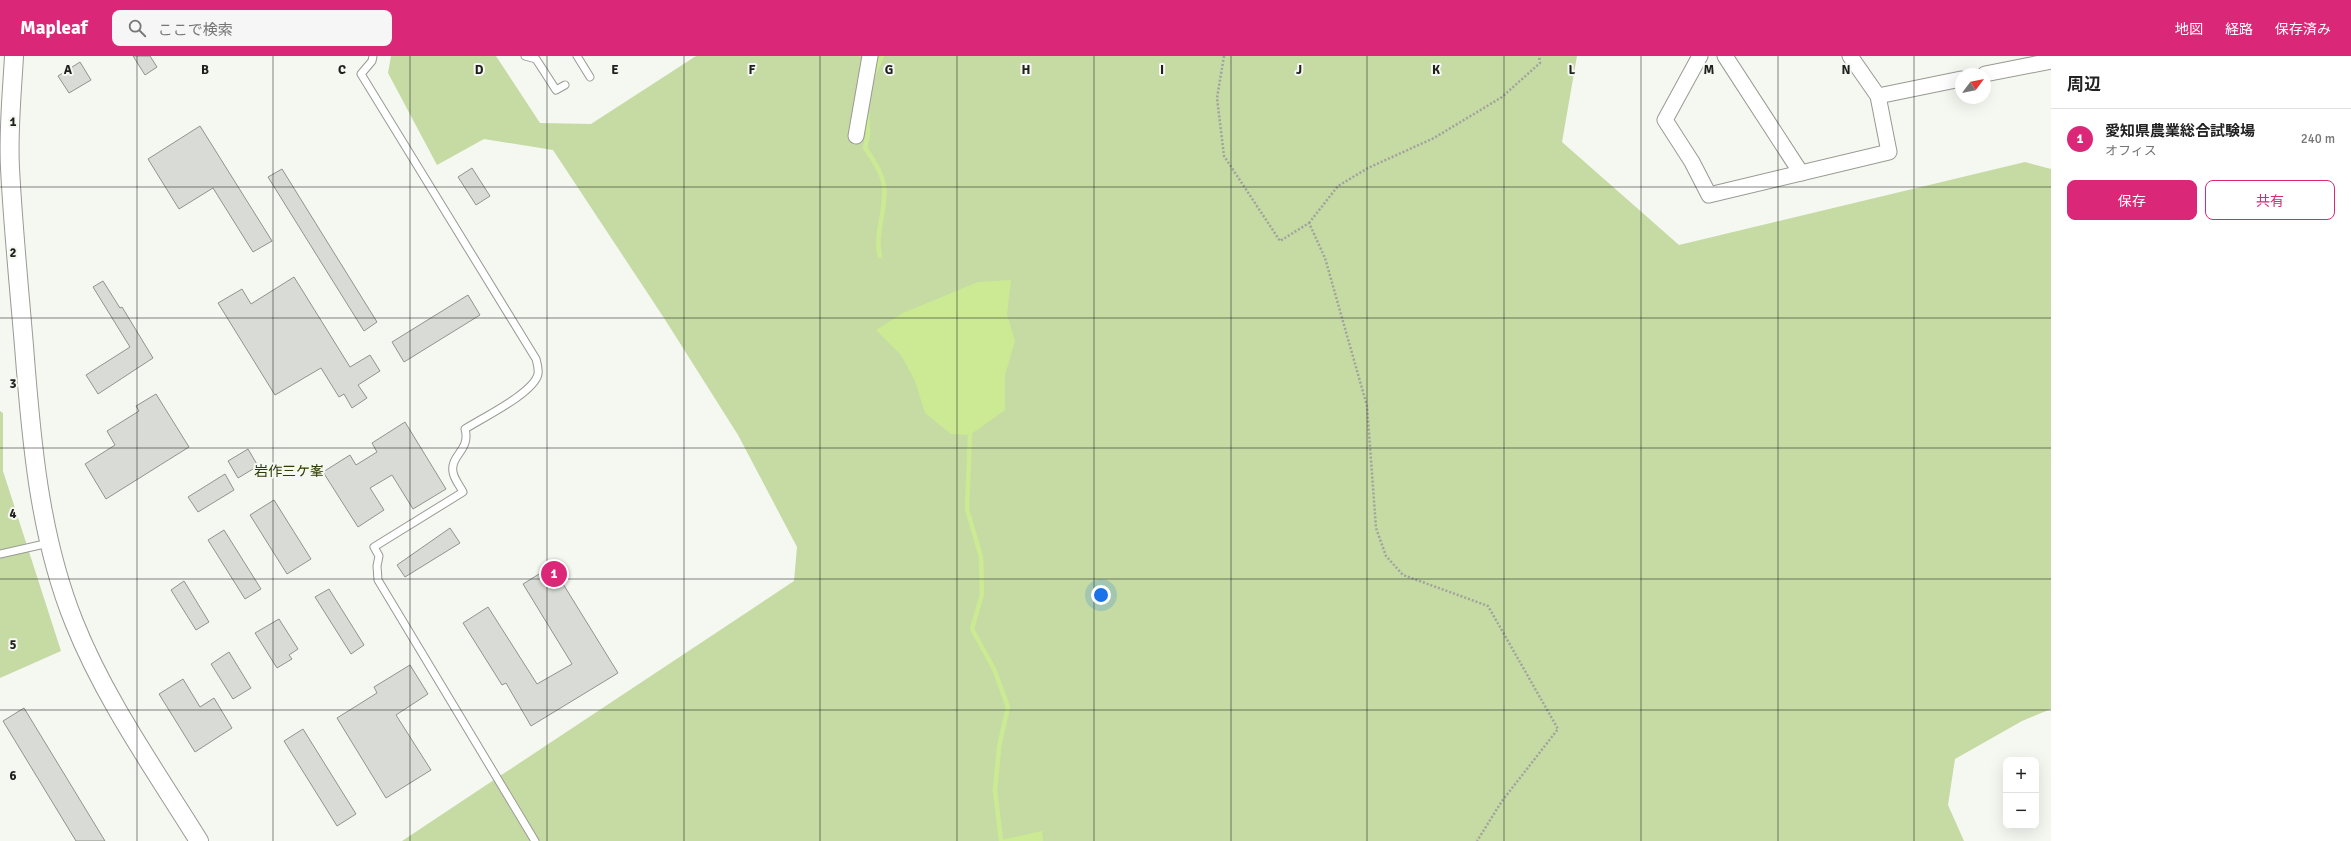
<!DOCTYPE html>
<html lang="ja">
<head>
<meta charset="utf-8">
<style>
	body { margin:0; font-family:Signika,"Noto Sans JP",sans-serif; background:#f6f6f6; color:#222 }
	.controls { position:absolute; right:12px; bottom:12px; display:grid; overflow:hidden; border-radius:8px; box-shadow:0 4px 16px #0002 }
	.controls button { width:36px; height:36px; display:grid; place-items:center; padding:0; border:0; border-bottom:1px solid #e0e0e0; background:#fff; color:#222; font:20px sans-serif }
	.compass { position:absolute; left:1955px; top:12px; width:36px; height:36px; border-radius:50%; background:#fff; box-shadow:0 4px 16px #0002; rotate:58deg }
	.you { position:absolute; left:1101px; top:539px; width:14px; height:14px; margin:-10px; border:3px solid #fff; border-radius:50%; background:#1a73e8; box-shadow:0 0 0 6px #1a73e833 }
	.badge { display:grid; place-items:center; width:26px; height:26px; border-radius:50%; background:#db2777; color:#fff; font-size:13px; font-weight:700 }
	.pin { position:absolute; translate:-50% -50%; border:2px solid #fff; box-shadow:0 1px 4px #0006 }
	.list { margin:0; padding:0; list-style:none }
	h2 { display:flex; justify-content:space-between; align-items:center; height:52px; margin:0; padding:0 16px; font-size:17px }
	h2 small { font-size:13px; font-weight:400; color:#767676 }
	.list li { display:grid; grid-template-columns:26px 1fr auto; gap:12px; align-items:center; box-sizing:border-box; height:60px; padding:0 16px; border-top:1px solid #e0e0e0 }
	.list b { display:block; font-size:15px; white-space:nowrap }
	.list p { margin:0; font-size:13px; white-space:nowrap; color:#767676 }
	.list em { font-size:13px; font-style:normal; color:#767676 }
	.actions { display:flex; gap:8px; padding:12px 16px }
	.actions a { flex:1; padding:9px 0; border:1px solid #db2777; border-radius:8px; text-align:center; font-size:14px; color:#db2777 }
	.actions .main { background:#db2777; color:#fff }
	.icon { flex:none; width:22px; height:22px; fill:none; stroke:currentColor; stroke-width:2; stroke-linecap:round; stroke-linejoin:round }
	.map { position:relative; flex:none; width:2051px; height:785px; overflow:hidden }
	header { display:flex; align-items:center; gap:24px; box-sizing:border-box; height:56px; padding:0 20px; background:#db2777; color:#fff }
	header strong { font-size:19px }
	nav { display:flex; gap:22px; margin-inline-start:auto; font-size:14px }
	.search { width:280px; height:36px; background:#f6f6f6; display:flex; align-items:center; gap:10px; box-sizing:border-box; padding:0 14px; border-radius:8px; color:#767676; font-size:15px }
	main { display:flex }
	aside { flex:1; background:#fff }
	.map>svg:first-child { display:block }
	.green { fill:#c6dba3 }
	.water { fill:#cbea93 }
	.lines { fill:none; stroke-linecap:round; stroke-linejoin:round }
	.stream { stroke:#cbea93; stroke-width:4.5 }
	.building { fill:#d9dcd6; stroke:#91938d }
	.service-casing { stroke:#989a94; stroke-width:9 }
	.minor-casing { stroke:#989a94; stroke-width:17 }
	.tertiary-casing { stroke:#989a94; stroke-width:20 }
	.path { stroke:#a1a29e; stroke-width:2.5; stroke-dasharray:2 2; stroke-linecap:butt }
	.service { stroke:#fff; stroke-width:7 }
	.minor { stroke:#fff; stroke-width:15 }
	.tertiary { stroke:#fff; stroke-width:18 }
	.grid { fill:none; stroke:#1f201e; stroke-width:1; stroke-opacity:0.55 }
	.labels { text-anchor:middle; stroke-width:4; stroke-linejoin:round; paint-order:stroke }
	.quarter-label { font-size:14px; fill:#2d3c03; stroke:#f5f7f1 }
	.grid-label { font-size:13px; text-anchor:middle; font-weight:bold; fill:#1f201e; stroke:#f5f7f1; stroke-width:4; stroke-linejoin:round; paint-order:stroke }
</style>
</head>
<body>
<header>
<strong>Mapleaf</strong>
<div class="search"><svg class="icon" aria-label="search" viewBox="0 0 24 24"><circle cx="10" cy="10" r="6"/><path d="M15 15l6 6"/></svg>ここで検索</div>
<nav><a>地図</a><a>経路</a><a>保存済み</a></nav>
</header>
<main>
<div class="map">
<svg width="2051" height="785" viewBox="0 0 2051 785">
	<rect width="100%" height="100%" fill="#f5f7f1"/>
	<g class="green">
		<path d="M391 0H496L540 67 591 68 696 0H1577L1562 86 1679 189 2025 106 2051 113V653L2022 665 1955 703 1948 749 1964 785H402L794 525 797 491 738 379 664 262 553 94 484 83 437 109 388 17Z"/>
		<path d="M0 355 3 357V415L61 595 0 622Z"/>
	</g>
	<g class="water">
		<path d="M1011 224 1007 258 1015 285 1005 319V354L970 379 951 378 925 357 915 325 901 299 876 274 903 257 978 226Z"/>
		<path d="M1042 775 1043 785H999L1001 784Z"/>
	</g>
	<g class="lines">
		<g class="stream">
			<path d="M873 20 882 0"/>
			<path d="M867 54 868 78 865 92C873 104 882 116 884 130 887 154 874 177 880 200"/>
			<path d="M970 379 967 453 981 501 982 538 972 573 994 613 1008 651 999 691 995 734 1001 784"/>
		</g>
	</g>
	<g class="building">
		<path d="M133 0H150L157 11 145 19Z"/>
		<path d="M80 6 91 24 69 37 58 20Z"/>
		<path d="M200 70 272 185 253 196 213 132 179 153 148 103Z"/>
		<path d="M472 112 490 140 476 149 458 121Z"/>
		<path d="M282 113 377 266 364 275 268 121Z"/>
		<path d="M294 221 350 311 370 299 380 315 358 329 367 342 352 352 344 338 339 341 321 312 275 339 218 247 242 233 251 248Z"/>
		<path d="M103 225 120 252 122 251 153 302 98 338 86 319 130 291 93 231Z"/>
		<path d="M468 239 480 259 404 306 392 286Z"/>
		<path d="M156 338 189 391 106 443 85 408 115 389 107 375 139 355 136 350Z"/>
		<path d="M405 366 446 433 413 453 392 419 370 432 384 454 358 471 323 416 350 399 356 409 377 396 372 387Z"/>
		<path d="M248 393 258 410 238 422 228 405Z"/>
		<path d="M225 418 234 434 198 456 188 441Z"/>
		<path d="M274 444 311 503 287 518 250 459Z"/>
		<path d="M450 472 460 487 405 521 397 509Z"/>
		<path d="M224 474 261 533 245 543 208 484Z"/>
		<path d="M552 510 618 617 531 670 506 627 502 629 463 567 488 551 537 628 572 608 523 528Z"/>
		<path d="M184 525 209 566 196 574 171 534Z"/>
		<path d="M329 533 364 589 351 598 315 541Z"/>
		<path d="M279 563 298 593 289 599 292 603 277 612 255 577Z"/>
		<path d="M229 596 251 632 233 643 211 608Z"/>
		<path d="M410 609 428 638 396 659 431 714 386 742 337 662 377 637 374 631Z"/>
		<path d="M183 623 200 651 214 642 232 672 195 696 159 638Z"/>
		<path d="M24 652 105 785H76L3 665Z"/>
		<path d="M303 673 356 758 337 770 284 685Z"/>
	</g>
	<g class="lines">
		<defs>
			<g id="service">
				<path d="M373 0 372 5 361 18 536 303C537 307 539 313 538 318 534 337 482 362 465 373 471 394 450 399 453 416 454 423 460 430 463 436L374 491 379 500 377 510 378 524 535 785"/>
				<path d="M525 0 536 3 556 34 565 29"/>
				<path d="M577 0 590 21"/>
				<path d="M0 498 49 487"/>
			</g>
			<g id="minor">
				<path d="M1700 0 1665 64 1692 106 1709 139 1889 96 1878 40"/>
				<path d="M1725 0 1801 117"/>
				<path d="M1850 0 1878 40 1961 23"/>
				<path d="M1985 18 2051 5"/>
				<path d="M856 80 870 0"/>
			</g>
			<path id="tertiary" d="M14 0C12 37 8 75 10 112 13 171 19 230 24 290 31 382 39 479 74 566 105 644 155 714 199 785"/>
		</defs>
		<use href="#service" class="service-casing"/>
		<use href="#minor" class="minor-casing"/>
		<use href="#tertiary" class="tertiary-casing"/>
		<g class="path">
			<path d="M1224 0 1217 42 1224 100 1280 185 1309 167 1325 202 1367 350 1376 472 1386 500 1403 519 1488 550 1558 673 1502 745 1477 785"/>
			<path d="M1309 167 1338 130 1368 112 1434 82 1502 41 1540 7 1539 0"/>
		</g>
		<use href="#service" class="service"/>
		<use href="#minor" class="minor"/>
		<use href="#tertiary" class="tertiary"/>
	</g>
	<path class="grid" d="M137 0V785M273 0V785M410 0V785M547 0V785M684 0V785M820 0V785M957 0V785M1094 0V785M1231 0V785M1367 0V785M1504 0V785M1641 0V785M1778 0V785M1914 0V785M0 131H2051M0 262H2051M0 392H2051M0 523H2051M0 654H2051"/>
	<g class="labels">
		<g class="quarter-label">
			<text x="289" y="420">岩作三ケ峯</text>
		</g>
	</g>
	<g class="grid-label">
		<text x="68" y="18">A</text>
		<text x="205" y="18">B</text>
		<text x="342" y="18">C</text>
		<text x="479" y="18">D</text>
		<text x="615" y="18">E</text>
		<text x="752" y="18">F</text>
		<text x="889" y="18">G</text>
		<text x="1026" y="18">H</text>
		<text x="1162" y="18">I</text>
		<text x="1299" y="18">J</text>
		<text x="1436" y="18">K</text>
		<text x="1572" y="18">L</text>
		<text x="1709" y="18">M</text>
		<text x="1846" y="18">N</text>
		<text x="13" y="70">1</text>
		<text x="13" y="201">2</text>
		<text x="13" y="332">3</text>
		<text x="13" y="462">4</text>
		<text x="13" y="593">5</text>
		<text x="13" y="724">6</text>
	</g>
</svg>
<div class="controls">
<button>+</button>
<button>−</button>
</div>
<svg class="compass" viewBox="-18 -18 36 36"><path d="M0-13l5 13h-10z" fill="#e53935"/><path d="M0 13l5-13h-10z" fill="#767676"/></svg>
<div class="you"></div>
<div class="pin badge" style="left:554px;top:518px">1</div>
</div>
<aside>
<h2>周辺<small></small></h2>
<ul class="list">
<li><span class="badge">1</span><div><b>愛知県農業総合試験場</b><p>オフィス</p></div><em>240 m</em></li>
</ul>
<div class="actions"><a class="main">保存</a><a>共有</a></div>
</aside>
</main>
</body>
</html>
